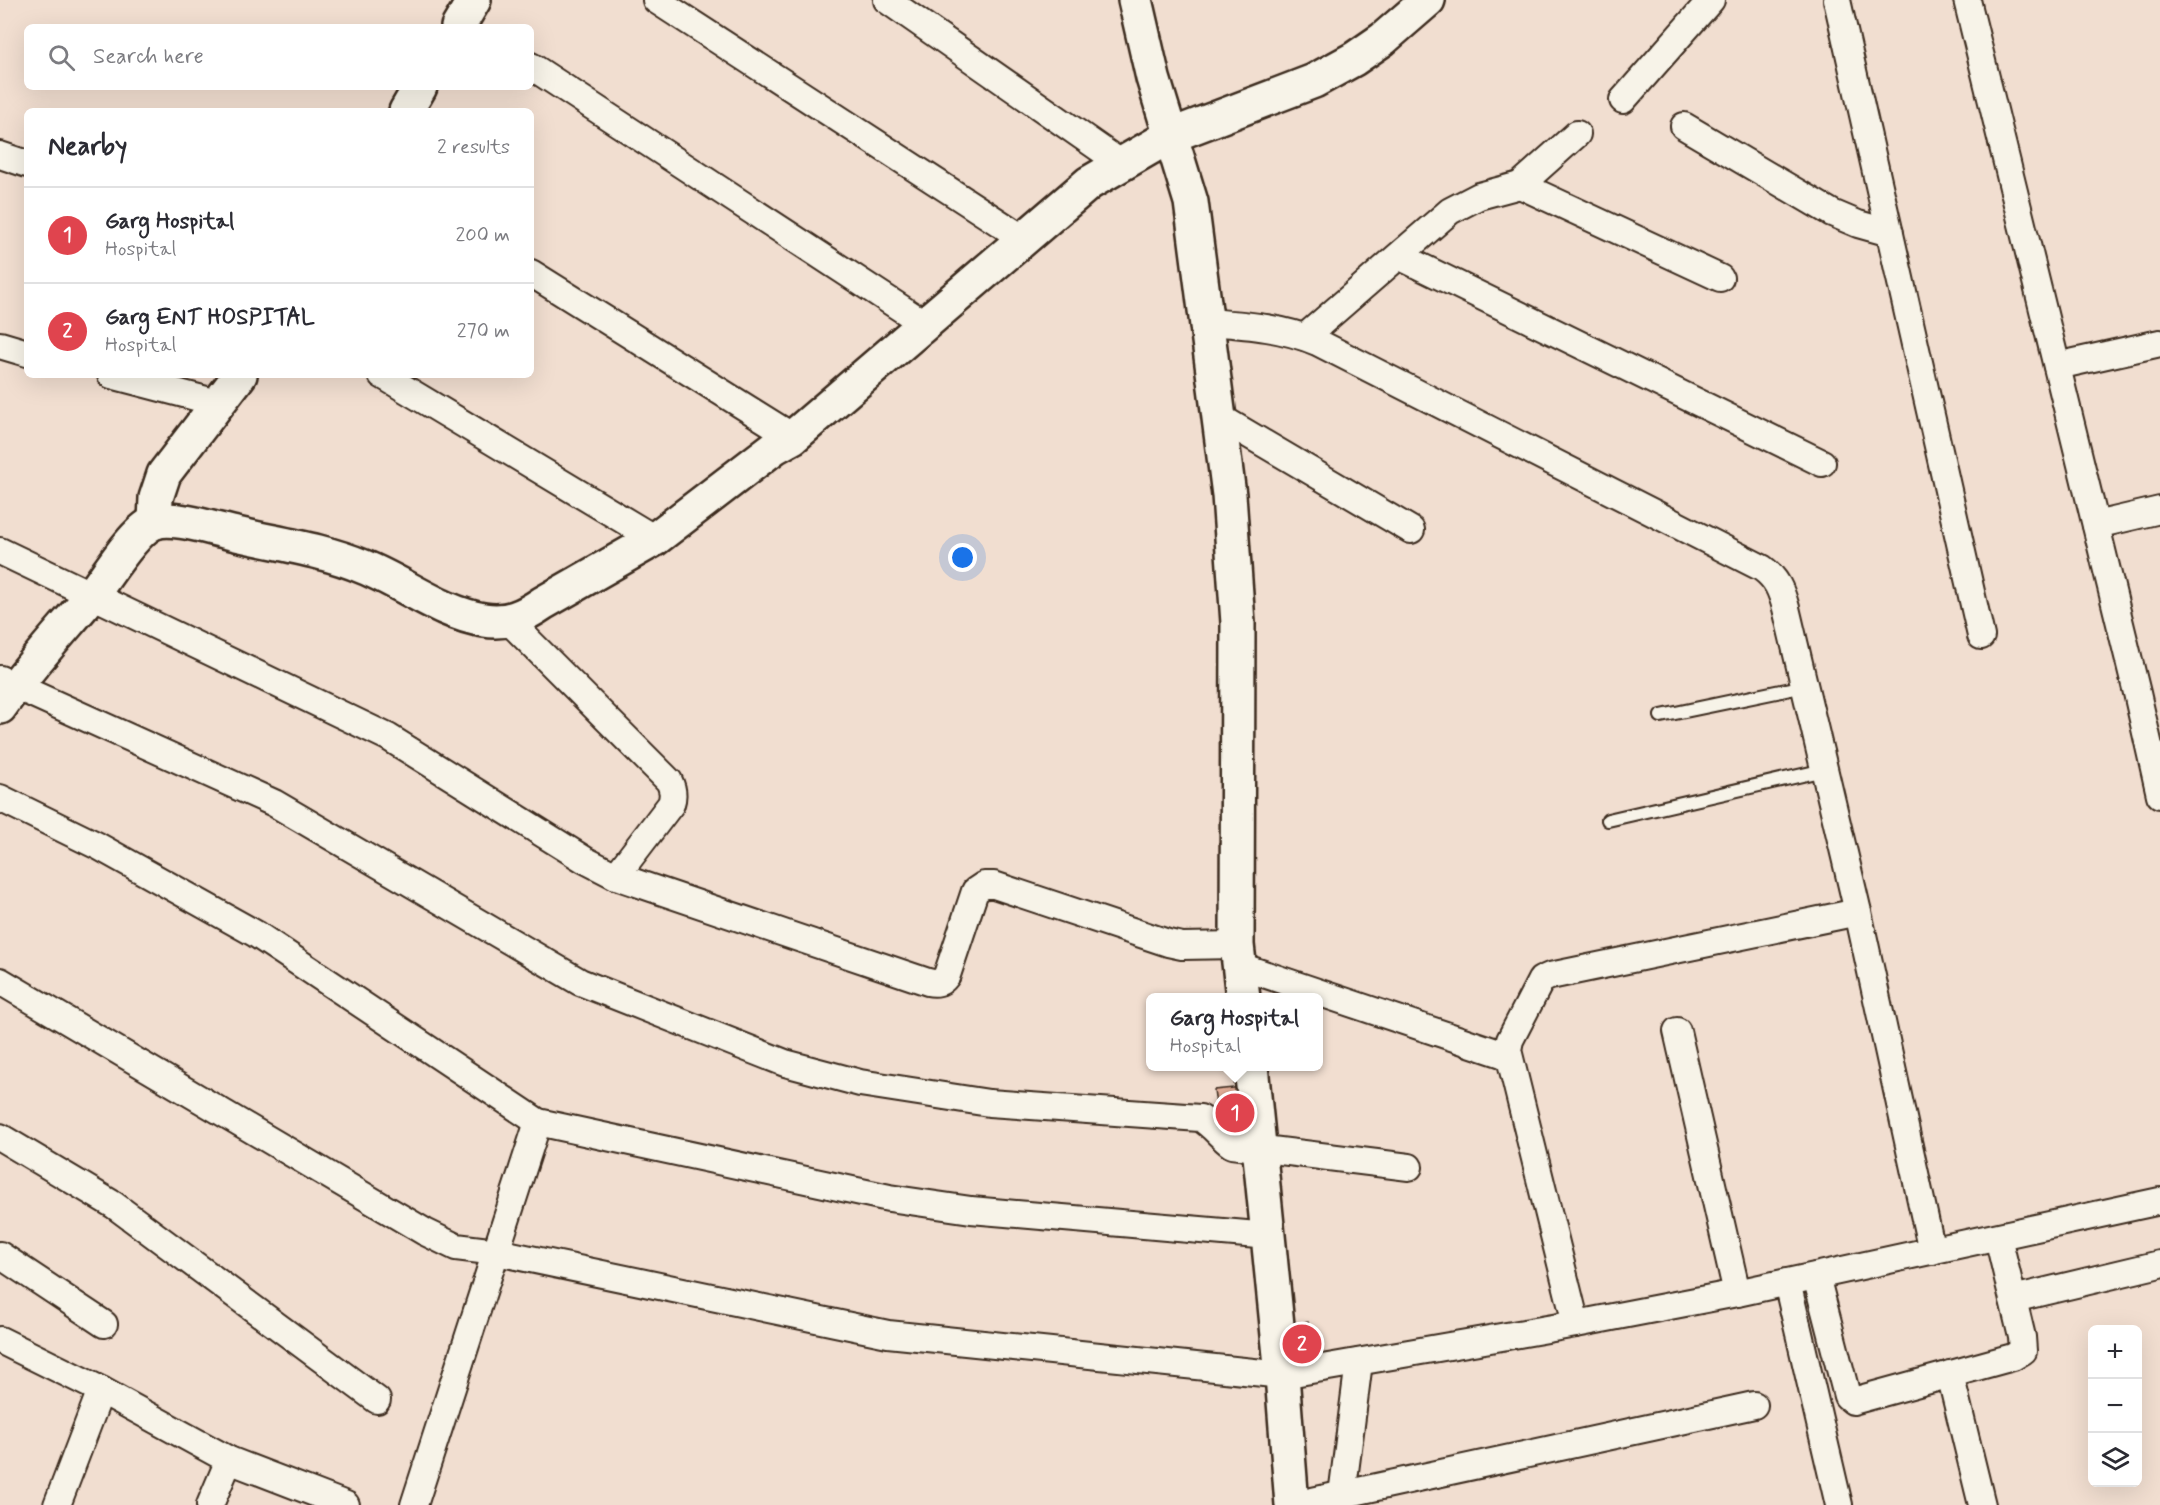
<!DOCTYPE html>
<html lang="en">
<head>
<meta charset="utf-8">
<style>
	body { margin:0; font-family:Mynerve,sans-serif; background:#f7f7f7; color:#2b2b33 }
	.controls { position:absolute; right:18px; bottom:18px; display:grid; overflow:hidden; border-radius:9px; box-shadow:0 6px 24px #0002 }
	.controls button { width:54px; height:54px; display:grid; place-items:center; padding:0; border:0; border-bottom:2px solid #e1e1e2; background:#fff; color:#2b2b33; font:30px sans-serif }
	.you { position:absolute; left:963px; top:558px; width:21px; height:21px; margin:-15px; border:4px solid #fff; border-radius:50%; background:#1a73e8; box-shadow:0 0 0 9px #1a73e833 }
	.badge { display:grid; place-items:center; width:39px; height:39px; border-radius:50%; background:#d1495b; color:#fff; font-size:20px; font-weight:700 }
	.pin { position:absolute; translate:-50% -50%; border:3px solid #fff; box-shadow:0 2px 6px #0006 }
	.popup { position:absolute; left:1146px; top:993px; width:177px; height:78px; box-sizing:border-box; display:grid; place-content:center; border-radius:9px; background:#fff; filter:drop-shadow(0 2px 4px #0005); font-size:20px; white-space:nowrap; color:#7c7c81 }
	.popup b { font-size:22px; color:#2b2b33 }
	.popup::after { content:''; position:absolute; left:50%; top:100%; margin-left:-12px; border:12px solid transparent; border-top-color:#fff }
	.list { margin:0; padding:0; list-style:none }
	h2 { display:flex; justify-content:space-between; align-items:center; height:78px; margin:0; padding:0 24px; font-size:26px }
	h2 small { font-size:20px; font-weight:400; color:#7c7c81 }
	.list li { display:grid; grid-template-columns:39px 1fr auto; gap:18px; align-items:center; box-sizing:border-box; height:96px; padding:0 24px; border-top:2px solid #e1e1e2 }
	.list b { display:block; font-size:22px; white-space:nowrap }
	.list p { margin:0; font-size:20px; white-space:nowrap; color:#7c7c81 }
	.list em { font-size:20px; font-style:normal; color:#7c7c81 }
	.icon { flex:none; width:33px; height:33px; fill:none; stroke:currentColor; stroke-width:2; stroke-linecap:round; stroke-linejoin:round }
	.map { position:relative; flex:none; width:2160px; height:1505px; overflow:hidden }
	.search { position:absolute; background:#fff; box-shadow:0 6px 24px #0002; left:24px; top:24px; width:510px; height:66px; display:flex; align-items:center; gap:15px; box-sizing:border-box; padding:0 21px; border-radius:9px; color:#7c7c81; font-size:22px }
	.panel { position:absolute; background:#fff; box-shadow:0 6px 24px #0002; left:24px; top:108px; width:510px; height:270px; border-radius:9px }
	.map>svg:first-child { display:block }
	.building { fill:#e3ae97; stroke:#3b2a1e; stroke-width:1.5 }
	.lines { fill:none; stroke-linecap:round; stroke-linejoin:round }
	.lane-casing { stroke:#3b2a1e; stroke-width:16 }
	.street-casing { stroke:#3b2a1e; stroke-width:30 }
	.secondary-casing { stroke:#3b2a1e; stroke-width:38 }
	.lane { stroke:#f7f3e8; stroke-width:12 }
	.street { stroke:#f7f3e8; stroke-width:26 }
	.secondary { stroke:#f7f3e8; stroke-width:33 }
</style>
</head>
<body>
<div class="map">
<svg width="2160" height="1505" viewBox="0 0 2160 1505">
	<rect width="100%" height="100%" fill="#f1ded0"/>
	<filter id="ink" filterUnits="userSpaceOnUse"><feTurbulence type="fractalNoise" baseFrequency=".0167" numOctaves="2"/><feDisplacementMap in="SourceGraphic" scale="12" xChannelSelector="R" yChannelSelector="G"/><feConvolveMatrix kernelMatrix="1 2 1 2 8 2 1 2 1" color-interpolation-filters="sRGB"/></filter>
	<g filter="url(#ink)">
		<g class="building">
			<path d="M1243 1087 1249 1131 1220 1134 1214 1090Z"/>
			<path d="M1308 1322 1313 1357 1289 1361 1284 1326Z"/>
		</g>
		<g class="lines">
			<defs>
				<g id="lane">
					<path d="M1661 716 1805 686"/>
					<path d="M1608 820 1824 770"/>
				</g>
				<g id="street">
					<path d="M656 0 1024 239"/>
					<path d="M887 0 1122 164"/>
					<path d="M1837 0 1981 636"/>
					<path d="M1967 0 2137 693 2160 795"/>
					<path d="M531 66 925 324"/>
					<path d="M1623 100 1711 0"/>
					<path d="M1684 126 1832 213 1858 224 1890 233"/>
					<path d="M0 155 27 164"/>
					<path d="M1520 185 1720 278"/>
					<path d="M1399 256 1822 463"/>
					<path d="M531 273 793 437"/>
					<path d="M1207 322C1245 325 1282 327 1317 342L1762 568C1777 579 1781 590 1786 608L1858 912 1932 1251"/>
					<path d="M1305 337 1450 211 1479 196 1520 185 1577 134"/>
					<path d="M0 345 27 353"/>
					<path d="M2057 366 2160 343"/>
					<path d="M111 375 218 403"/>
					<path d="M382 375 655 539"/>
					<path d="M1219 417 1411 530"/>
					<path d="M2096 525 2160 510"/>
					<path d="M0 551 388 737 585 860 616 876 928 982C937 984 942 983 947 975L975 891 984 885H994L1168 943 1182 946 1237 945"/>
					<path d="M509 621 669 781C673 789 674 795 671 804L616 876"/>
					<path d="M0 679 274 803 580 982 785 1063 860 1083 989 1103 1200 1118C1213 1125 1220 1137 1232 1145L1409 1167"/>
					<path d="M0 798 98 846 256 934 538 1122 889 1198 971 1210 1269 1236"/>
					<path d="M1240 966 1508 1056"/>
					<path d="M0 981 425 1232 456 1247 497 1252 888 1334 1282 1375 1576 1324 1737 1293 2160 1201"/>
					<path d="M1677 1031 1737 1293"/>
					<path d="M0 1137 114 1205 377 1400"/>
					<path d="M0 1255 104 1324"/>
					<path d="M1816 1276 1847 1396 1853 1401 2013 1357 2023 1351 2022 1337 1998 1237"/>
					<path d="M1787 1282 1839 1505"/>
					<path d="M2013 1299 2160 1264"/>
					<path d="M1576 1324 1508 1050 1510 1040 1541 980 1550 976 1858 912"/>
					<path d="M0 1340 101 1390 229 1460 346 1505"/>
					<path d="M1950 1374 1982 1505"/>
					<path d="M1342 1495 1359 1362"/>
					<path d="M57 1505 101 1390"/>
					<path d="M210 1505 229 1460"/>
					<path d="M414 1505 538 1122"/>
					<path d="M1294 1505 1754 1405"/>
				</g>
				<g id="secondary">
					<path d="M1135 0 1153 78 1191 202 1229 495 1238 623 1237 945 1243 998"/>
					<path d="M458 27 474 0"/>
					<path d="M406 111 420 87"/>
					<path d="M155 522 156 498 164 474 240 375"/>
					<path d="M0 707C28 667 61 632 92 595 106 577 133 532 153 523 171 515 206 527 224 531 271 543 319 548 364 567 404 583 441 613 484 620 508 624 524 616 543 603L655 539 775 447 793 437 1089 183 1170 136 1314 81 1354 59 1383 39 1428 0"/>
					<path d="M1251 1066 1282 1375 1292 1505"/>
				</g>
			</defs>
			<use href="#lane" class="lane-casing"/>
			<use href="#street" class="street-casing"/>
			<use href="#secondary" class="secondary-casing"/>
			<use href="#lane" class="lane"/>
			<use href="#street" class="street"/>
			<use href="#secondary" class="secondary"/>
		</g>
	</g>
</svg>
<div class="controls">
<button>+</button>
<button>−</button>
<button><svg class="icon" aria-label="layers" viewBox="0 0 24 24"><path d="M12 4l9 5-9 5-9-5zM3 14l9 5 9-5"/></svg></button>
</div>
<div class="you"></div>
<div class="pin badge" style="left:1235px;top:1113px;background:#e0444e">1</div>
<div class="popup"><b>Garg Hospital</b>Hospital</div>
<div class="pin badge" style="left:1302px;top:1344px;background:#e0444e">2</div>
<div class="search"><svg class="icon" aria-label="search" viewBox="0 0 24 24"><circle cx="10" cy="10" r="6"/><path d="M15 15l6 6"/></svg>Search here</div>
<section class="panel">
<h2>Nearby<small>2 results</small></h2>
<ul class="list">
<li><span class="badge" style="background:#e0444e">1</span><div><b>Garg Hospital</b><p>Hospital</p></div><em>200 m</em></li>
<li><span class="badge" style="background:#e0444e">2</span><div><b>Garg ENT HOSPITAL</b><p>Hospital</p></div><em>270 m</em></li>
</ul>
</section>
</div>
</body>
</html>
